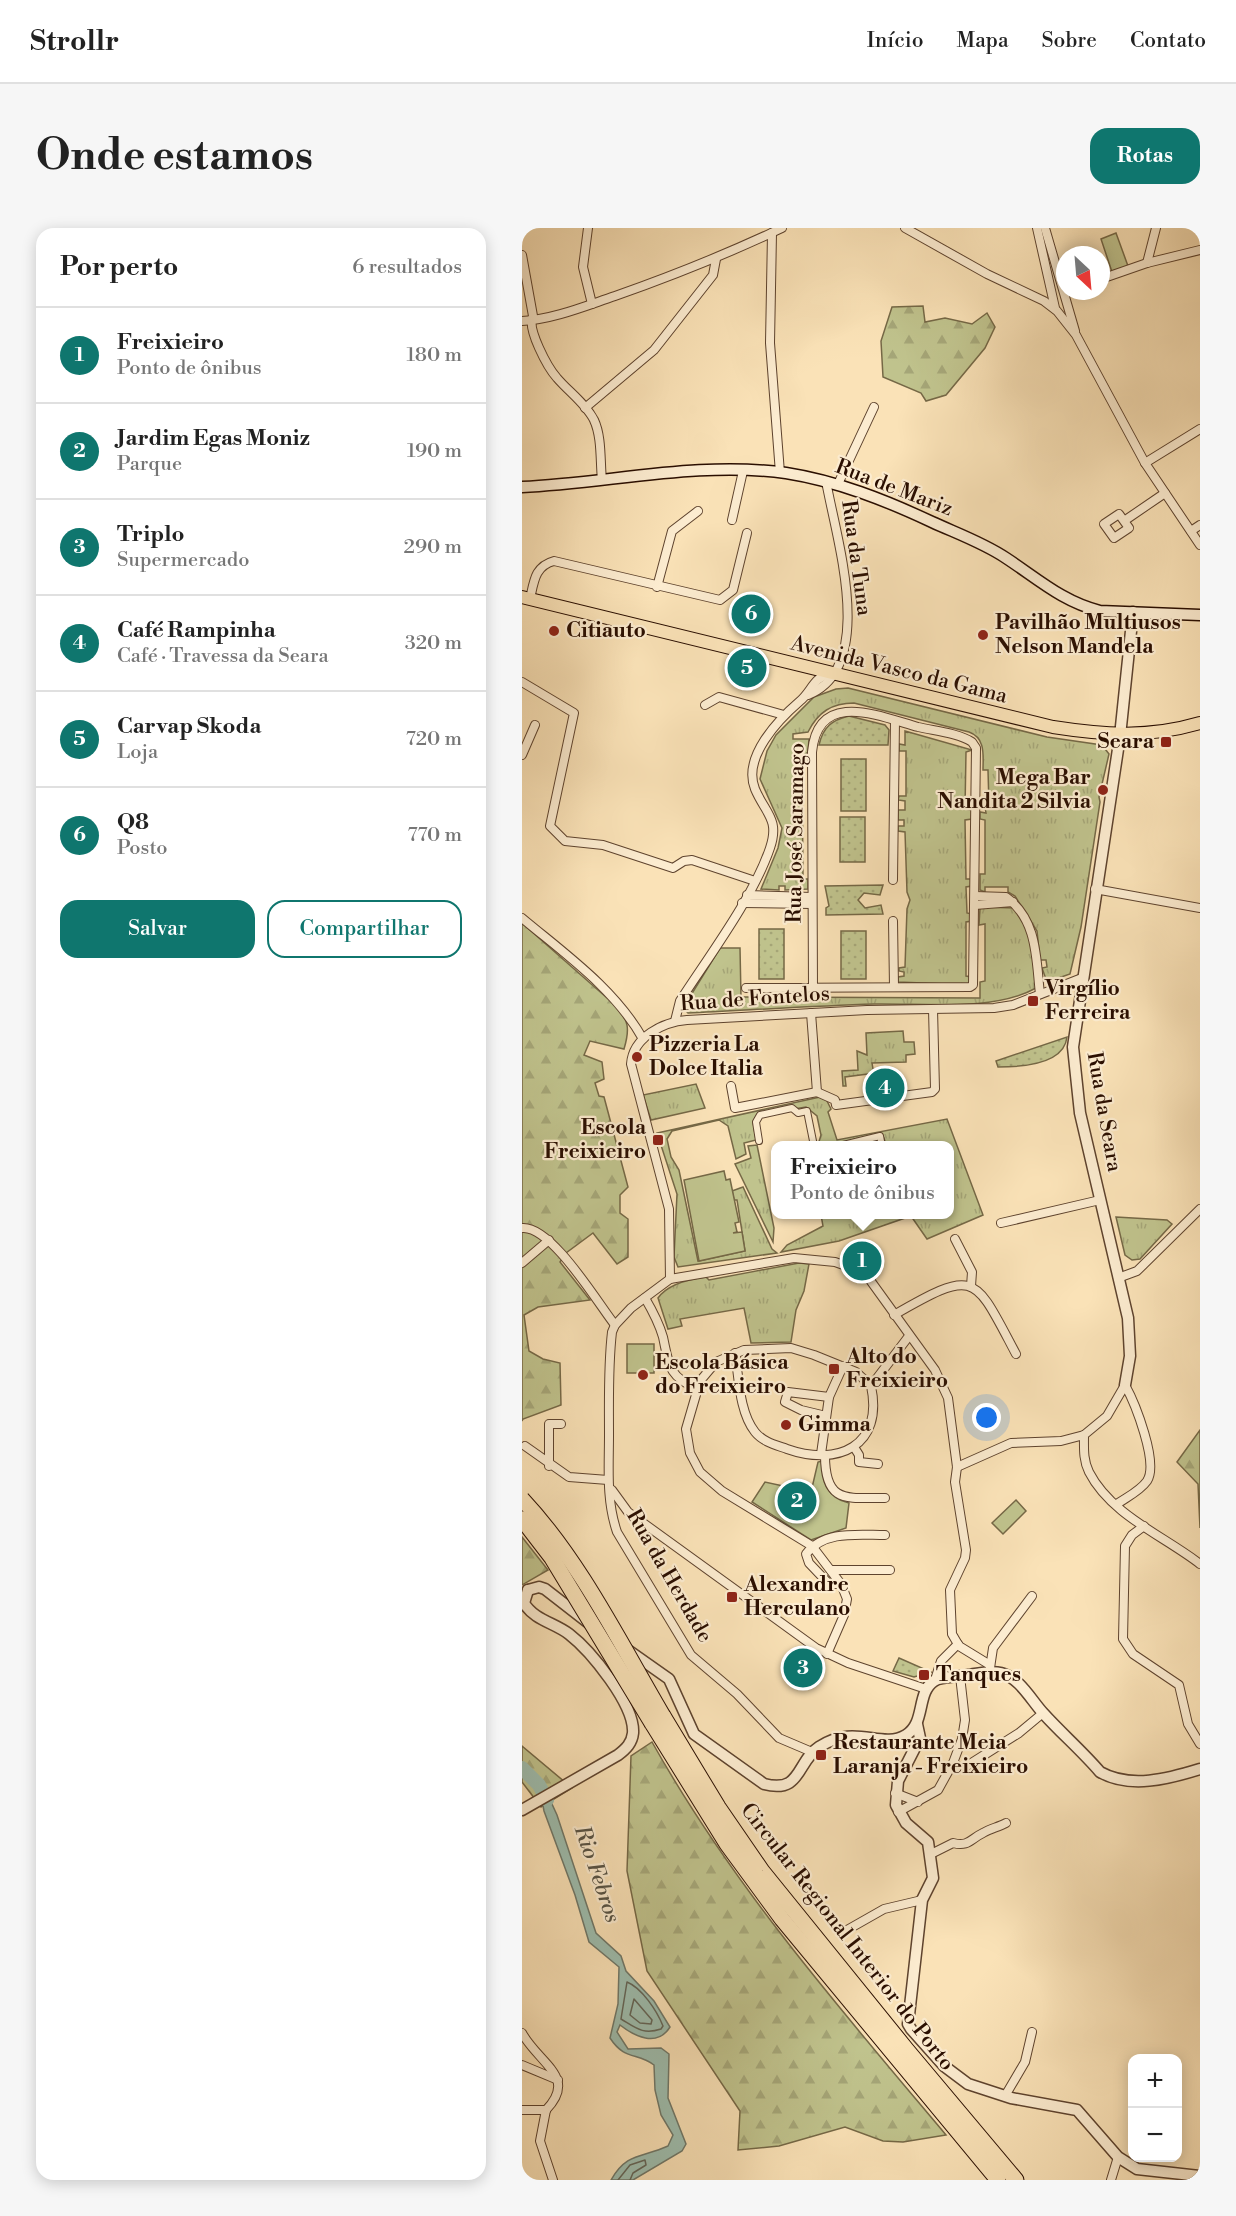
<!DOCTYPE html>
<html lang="pt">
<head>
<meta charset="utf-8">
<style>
	body { margin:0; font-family:"Libre Bodoni",serif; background:#f6f6f6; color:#222 }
	.controls { position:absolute; right:18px; bottom:18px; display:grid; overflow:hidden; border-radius:12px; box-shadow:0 3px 15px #0003 }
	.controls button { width:54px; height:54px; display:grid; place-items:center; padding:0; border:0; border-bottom:2px solid #e0e0e0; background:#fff; color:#222; font:30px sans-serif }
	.compass { position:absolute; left:534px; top:18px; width:54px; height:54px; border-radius:50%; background:#fff; box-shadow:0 3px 15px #0003; rotate:154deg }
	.you { position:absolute; left:465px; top:1190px; width:21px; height:21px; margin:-15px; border:4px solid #fff; border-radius:50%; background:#1a73e8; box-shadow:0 0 0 9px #1a73e833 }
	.badge { display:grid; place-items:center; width:39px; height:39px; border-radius:50%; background:#0f766e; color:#fff; font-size:20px; font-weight:700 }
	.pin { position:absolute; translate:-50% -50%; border:3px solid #fff; box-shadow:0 2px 6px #0006 }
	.popup { position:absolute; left:249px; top:913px; width:183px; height:78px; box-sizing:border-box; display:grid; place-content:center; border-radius:12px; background:#fff; filter:drop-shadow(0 2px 4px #0005); font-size:20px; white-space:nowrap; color:#767676 }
	.popup b { font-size:22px; color:#222 }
	.popup::after { content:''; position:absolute; left:50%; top:100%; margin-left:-12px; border:12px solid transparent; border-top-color:#fff }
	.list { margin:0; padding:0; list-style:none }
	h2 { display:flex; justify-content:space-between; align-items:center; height:78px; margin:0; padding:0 24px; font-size:26px }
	h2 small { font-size:20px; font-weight:400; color:#767676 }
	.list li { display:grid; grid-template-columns:39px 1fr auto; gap:18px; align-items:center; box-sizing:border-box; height:96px; padding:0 24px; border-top:2px solid #e0e0e0 }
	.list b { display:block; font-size:22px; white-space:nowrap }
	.list p { margin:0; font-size:20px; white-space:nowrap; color:#767676 }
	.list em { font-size:20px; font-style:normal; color:#767676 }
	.actions { display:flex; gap:12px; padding:18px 24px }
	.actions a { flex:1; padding:14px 0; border:2px solid #0f766e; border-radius:18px; text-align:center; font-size:21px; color:#0f766e }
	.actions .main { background:#0f766e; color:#fff }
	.map { position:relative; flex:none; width:678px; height:1952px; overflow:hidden; border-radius:18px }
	header { display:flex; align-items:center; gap:36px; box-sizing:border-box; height:84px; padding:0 30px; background:#fff; border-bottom:2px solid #e0e0e0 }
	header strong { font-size:28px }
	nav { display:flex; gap:33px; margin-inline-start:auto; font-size:21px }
	.intro { display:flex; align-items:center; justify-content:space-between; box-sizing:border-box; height:144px; padding:0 36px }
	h1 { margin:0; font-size:42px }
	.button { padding:15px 27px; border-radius:18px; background:#0f766e; color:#fff; font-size:21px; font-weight:700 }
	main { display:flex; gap:36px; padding:0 36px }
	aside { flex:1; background:#fff; border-radius:18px; box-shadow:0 3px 15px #0003 }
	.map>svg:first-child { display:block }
	.grass { fill:url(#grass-tufts); stroke:#756846; stroke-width:1.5 }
	.forest { fill:url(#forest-firs); stroke:#756846; stroke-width:1.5 }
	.park { fill:#c0c38d; stroke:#756846; stroke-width:1.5 }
	.garden { fill:url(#garden-dots); stroke:#756846; stroke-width:1.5 }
	.water { fill:#9ebeaf; stroke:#707869; stroke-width:1.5 }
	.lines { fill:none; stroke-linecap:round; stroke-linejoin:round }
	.shore { stroke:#646658; stroke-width:1.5 }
	.river { stroke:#9ebeaf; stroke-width:14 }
	.pedestrian-casing { stroke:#5e432e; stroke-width:8 }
	.minor-casing { stroke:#5e432e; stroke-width:10 }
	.tertiary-casing { stroke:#5e432e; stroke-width:13 }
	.secondary-casing { stroke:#2a0e00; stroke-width:13 }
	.primary-casing { stroke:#2a0e00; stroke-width:14 }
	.motorway-casing { stroke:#2a0e00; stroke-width:17 }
	.pedestrian { stroke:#fcecd0; stroke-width:6 }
	.minor { stroke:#fcecd0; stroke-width:8 }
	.tertiary { stroke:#fcecd0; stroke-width:10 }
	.secondary { stroke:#fcecd0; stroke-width:10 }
	.primary { stroke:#fae2b7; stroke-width:12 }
	.motorway { stroke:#fae2b7; stroke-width:15 }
	.motorway-bridge-casing { stroke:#2a0e00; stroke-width:17; stroke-linecap:butt }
	.motorway-bridge { stroke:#fae2b7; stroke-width:15 }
	.poi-dot { fill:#8f2418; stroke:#fcecd0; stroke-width:2 }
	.labels { text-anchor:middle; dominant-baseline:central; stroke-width:4.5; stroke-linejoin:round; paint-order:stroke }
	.street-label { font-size:21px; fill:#2a0e00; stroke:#fcecd0 }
	.poi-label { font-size:21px; font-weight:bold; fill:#2a0e00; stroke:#fcecd0; text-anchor:start }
	.water-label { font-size:22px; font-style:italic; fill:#585446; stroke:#fcecd0 }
</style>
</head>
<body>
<header>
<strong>Strollr</strong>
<nav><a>Início</a><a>Mapa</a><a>Sobre</a><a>Contato</a></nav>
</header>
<div class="intro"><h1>Onde estamos</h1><a class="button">Rotas</a></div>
<main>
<aside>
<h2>Por perto<small>6 resultados</small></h2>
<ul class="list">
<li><span class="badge">1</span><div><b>Freixieiro</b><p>Ponto de ônibus</p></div><em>180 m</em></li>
<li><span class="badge">2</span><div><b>Jardim Egas Moniz</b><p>Parque</p></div><em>190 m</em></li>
<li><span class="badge">3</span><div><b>Triplo</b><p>Supermercado</p></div><em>290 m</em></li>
<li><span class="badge">4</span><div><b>Café Rampinha</b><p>Café · Travessa da Seara</p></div><em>320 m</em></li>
<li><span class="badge">5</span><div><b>Carvap Skoda</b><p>Loja</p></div><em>720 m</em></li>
<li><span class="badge">6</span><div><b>Q8</b><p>Posto</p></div><em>770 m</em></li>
</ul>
<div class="actions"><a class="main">Salvar</a><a>Compartilhar</a></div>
</aside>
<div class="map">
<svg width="678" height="1952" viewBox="0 0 678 1952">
	<defs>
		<pattern id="grass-tufts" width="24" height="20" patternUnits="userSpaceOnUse" patternTransform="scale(1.5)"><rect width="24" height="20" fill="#c0c38d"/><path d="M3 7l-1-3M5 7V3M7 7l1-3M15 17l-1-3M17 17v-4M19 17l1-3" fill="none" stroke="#a5a678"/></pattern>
		<pattern id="forest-firs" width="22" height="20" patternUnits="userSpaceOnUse" patternTransform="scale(1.5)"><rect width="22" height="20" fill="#c0c38d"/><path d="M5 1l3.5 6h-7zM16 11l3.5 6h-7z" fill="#a5a678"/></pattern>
		<pattern id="garden-dots" width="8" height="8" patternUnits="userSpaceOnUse" patternTransform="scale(1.5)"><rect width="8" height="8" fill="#c0c38d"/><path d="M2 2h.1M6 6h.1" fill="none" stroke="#a5a678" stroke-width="1.8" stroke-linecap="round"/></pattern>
	</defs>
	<rect width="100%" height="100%" fill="#fae2b7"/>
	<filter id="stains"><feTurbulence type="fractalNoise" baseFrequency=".00333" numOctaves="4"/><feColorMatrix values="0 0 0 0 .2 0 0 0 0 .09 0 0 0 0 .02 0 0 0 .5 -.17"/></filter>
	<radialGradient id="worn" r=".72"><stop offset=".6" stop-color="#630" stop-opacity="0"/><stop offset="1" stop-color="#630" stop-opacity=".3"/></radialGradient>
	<g class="grass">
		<path d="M326 460 525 509 580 517 587 526 577 569 578 574 559 699 548 746 525 754 520 740 525 739 524 732H518L515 703 493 668 486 664V659H463V664L458 662V646H463V592L458 591V584L464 585 463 578H467L466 542H461C461 528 464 510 447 504L332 475C310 475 296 484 286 504L271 506V511H287L286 524 280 529 281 651H286V661L263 662V658H257V662L239 661 256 620 260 600 238 551 245 523 254 507 292 469 314 461Z"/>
		<path d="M383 503 450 522 444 524 443 581 450 582V591L443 592 444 651H450V658L444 659 445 685 450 686V693L444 694V748L450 749V757L376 754V749L382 748V744L377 743V740L383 739 385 681 388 672 385 664 383 604 376 603V598H382V592H376V582H383V573L376 572 377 568H384V523H377V516L383 517Z"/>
		<path d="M462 679 492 680 510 709 514 760C472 784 401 775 352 776 290 778 228 782 166 785L161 780 198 720H218L219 769 458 770V754L463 753V696L457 697 458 680Z"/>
		<path d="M381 803 382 814H392L393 826 384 827V834L350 835 351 841 369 843 323 849 324 858H321L320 843 336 842 335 823 345 827 344 805Z"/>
		<path d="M174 856 183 880 129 892 121 867Z"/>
		<path d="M298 869 304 871 309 881 306 884 315 912 425 891 461 987 405 1011 389 988 317 1013 259 1024 265 1017 301 998 299 987 427 986V918L364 917 362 910 323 917H296L299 907 295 888 284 879 235 887 231 894 234 912 222 915 224 926 214 931 206 898 197 892 150 903 145 911 149 929 157 942 176 1033 223 1023 215 972H212L210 963 221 959 250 1021 255 1025 156 1039 152 1029 155 966 135 905Z"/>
		<path d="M235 917 252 1000 251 1014 213 936 229 930 226 918Z"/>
		<path d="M594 989 645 992 650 996 618 1031 610 1032 603 1027Z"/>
		<path d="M277 1035 287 1036 282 1063 274 1082 269 1114 229 1115 222 1080 158 1091 160 1098 146 1101 136 1070C146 1056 168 1051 184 1049L187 1052Z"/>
	</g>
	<g class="forest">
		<path d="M401 78 403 94 423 90 450 96 465 85 473 99 463 120 424 167 404 173 399 165 361 149 359 113 370 79Z"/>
		<path d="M0 695 93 777C107 792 108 801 102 821L68 813 62 827 80 834 82 851 73 855 77 868 82 869 106 959 98 967V985L106 991V1029L95 1036 71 1005 44 1025 38 1034 68 1072 16 1079 2 1087 7 1123 21 1131 38 1135 39 1177 1 1191 0 1193Z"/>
		<path d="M678 1202V1300L676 1256 655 1234Z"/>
		<path d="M0 1309 26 1342 0 1357Z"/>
		<path d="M130 1514C210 1657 319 1782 424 1907L381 1914 361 1913 323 1899 257 1918 216 1922 218 1883 125 1743 105 1643 109 1528Z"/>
		<path d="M0 1518 50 1560 19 1579 0 1554Z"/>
	</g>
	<g class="park">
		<path d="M594 5 606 38 590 44 579 11Z"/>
		<path d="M202 943 204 952 208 951 217 994 213 995 215 1004 211 1005 220 1004 223 1023 177 1033 162 952Z"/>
		<rect x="105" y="1116" width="27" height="29"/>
		<path d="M300 1233C301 1253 304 1270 327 1275L324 1300 289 1312 230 1274 243 1254 289 1264 296 1234Z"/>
		<path d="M494 1272 504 1283 481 1306 470 1295Z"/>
	</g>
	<g class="garden">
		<path d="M327 488 363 497 367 502 366 517H297C301 499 310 492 327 488Z"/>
		<rect x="319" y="531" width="25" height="52"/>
		<rect x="318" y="589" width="25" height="45"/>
		<path d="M361 657 358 667 342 665 336 672 343 680 359 677 361 686 304 687V680L307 678 303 658Z"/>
		<rect x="237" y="701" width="25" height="50"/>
		<rect x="319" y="703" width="25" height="48"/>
		<path d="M545 809C542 837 497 839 476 839L474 833Z"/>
		<path d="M377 1430 409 1444 392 1449 371 1443Z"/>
	</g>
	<path class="water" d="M17 1557 29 1574 35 1587 74 1705 99 1728 104 1743 132 1773 148 1799C135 1820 112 1808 98 1797L95 1804 106 1821 139 1820 147 1826 146 1870 164 1916 160 1923 111 1952H89C105 1924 120 1930 146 1918L151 1907 139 1887 133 1862 132 1837C115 1824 103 1833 88 1810L96 1776 97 1739 67 1714 53 1667 22 1583Z"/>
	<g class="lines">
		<g class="shore">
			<path d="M105 1754C120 1760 135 1783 141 1798L139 1801C121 1807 114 1800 99 1791Z"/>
			<path d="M112 1771 130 1792 129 1796 118 1795 108 1787Z"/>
			<path d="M96 1952 108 1937 123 1932 124 1937 111 1945 108 1952"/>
		</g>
		<path class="river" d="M0 1540 17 1557 25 1572"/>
		<defs>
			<g id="pedestrian">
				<path d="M237 913 234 894 238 887 270 880 276 885 285 883 292 918"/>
				<path d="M317 918 358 908 360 918"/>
			</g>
			<g id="minor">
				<path d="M66 0 61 39 70 76"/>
				<path d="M383 0 465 46 522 73 535 83 554 107 623 235 678 317"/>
				<path d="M515 0 533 80"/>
				<path d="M523 0 553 103"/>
				<path d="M250 5 248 115 258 245"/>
				<path d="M0 27 11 88C4 100 26 140 35 150 47 164 64 176 72 192 80 209 78 233 80 252"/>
				<path d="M625 35 634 0"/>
				<path d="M579 51 625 35 678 22"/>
				<path d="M0 93C32 91 63 78 93 68 150 48 205 26 260 0"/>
				<path d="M63 180 132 122 191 47 194 31"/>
				<path d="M623 235 678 201"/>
				<path d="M316 256 352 179"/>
				<path d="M210 292 221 243"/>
				<path d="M602 293 607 300 592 310 582 296 597 286 602 293 643 265"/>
				<path d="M669 303 678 297"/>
				<path d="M135 359 150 303 176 283"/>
				<path d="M8 371C12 353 13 338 32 333L198 372 211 362 225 305"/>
				<path d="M0 454 52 485 28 598 43 613 81 617 151 640 162 633 170 632 233 653"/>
				<path d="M286 467C356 439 314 310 304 253"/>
				<path d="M183 477 197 469 262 487"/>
				<path d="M0 527 13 497"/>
				<path d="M371 652 373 493"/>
				<path d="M573 661 678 680"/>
				<path d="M225 667 290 669"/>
				<path d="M453 668 484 669C516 692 514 732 518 766"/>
				<path d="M220 675 290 676"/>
				<path d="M453 677 491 674"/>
				<path d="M0 690C43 726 93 761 121 811"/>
				<path d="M371 693 372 759"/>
				<path d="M224 760C299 760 373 759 448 759L451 757 454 520 450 514C436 505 413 503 396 499 357 488 296 461 290 524L291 760"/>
				<path d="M289 785 295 864"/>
				<path d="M153 793 158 773C187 728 231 670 248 620 258 591 243 585 233 561 220 529 257 491 278 473 289 464 292 449 307 446"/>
				<path d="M209 858 213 880 295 864"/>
				<path d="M295 864 313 872 314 877 410 864 413 861 411 781"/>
				<path d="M479 995 578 972"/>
				<path d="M0 1000C29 997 75 1074 93 1097"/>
				<path d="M433 1011 450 1044 449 1058"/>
				<path d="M0 1035 27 1012"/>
				<path d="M596 1050 615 1043 678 981"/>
				<path d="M148 1051 147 981 109 836C111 809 141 794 165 792L345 782 472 780 491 777 560 750"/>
				<path d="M123 1070C130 1082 137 1095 141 1109 147 1137 146 1148 175 1161"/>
				<path d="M372 1087C455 1039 452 1047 494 1126"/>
				<path d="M213 1125C217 1149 217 1184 233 1204 241 1214 254 1217 265 1221 316 1239 362 1218 349 1158L387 1108"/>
				<path d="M304 1188 279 1182 263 1174 266 1164 307 1169"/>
				<path d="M562 1207C562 1220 561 1232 567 1244 589 1287 642 1308 678 1336"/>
				<path d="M3 1218 47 1249 86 1252"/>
				<path d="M332 1219 337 1227V1234L356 1236"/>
				<path d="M299 1226 307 1169 321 1138"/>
				<path d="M303 1227C303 1275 323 1270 363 1270"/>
				<path d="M27 1238V1196H39"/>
				<path d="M435 1239 489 1215 539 1213 562 1207 585 1188 603 1157C613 1175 637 1235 625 1253 618 1263 605 1269 595 1276"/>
				<path d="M90 1262 106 1284 294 1420 326 1435 404 1461"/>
				<path d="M622 1298 610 1307 603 1318 601 1411 611 1426 657 1457 666 1496 678 1516"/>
				<path d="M309 1342H368"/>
				<path d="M319 1356H307L287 1335 284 1326C302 1302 336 1307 363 1307"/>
				<path d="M305 1426 322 1387 325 1371 319 1356 290 1318 200 1263 178 1244 168 1225 164 1201 178 1153 194 1134 222 1122 269 1120 292 1127 334 1144 349 1158"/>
				<path d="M468 1440 471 1420 510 1368"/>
				<path d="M413 1452 419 1433 436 1416"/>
				<path d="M290 1524 257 1510 215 1466 169 1427 95 1304C84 1272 87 1240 87 1207 87 1172 86 1138 90 1104L93 1097 109 1080 148 1051 272 1030 313 1034 338 1043 348 1052 413 1142 426 1170 435 1239 433 1254 444 1322 443 1330 428 1362 430 1406 437 1418 468 1437"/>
				<path d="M431 1535 440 1541 497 1505 521 1485"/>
				<path d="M373 1565 396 1574"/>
				<path d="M376 1584 416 1562 431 1535 440 1511 443 1492 438 1448"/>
				<path d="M409 1626 431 1615C447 1619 448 1611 461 1605 468 1601 476 1599 484 1595"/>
				<path d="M325 1702 362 1681 400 1672"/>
				<path d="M0 1805C17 1836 56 1849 24 1882"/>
				<path d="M0 1837 36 1852"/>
				<path d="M483 1868 503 1834 510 1804"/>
				<path d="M0 1882H24"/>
				<path d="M24 1882 18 1913 31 1952"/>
				<path d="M589 1952 596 1929"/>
			</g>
			<g id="tertiary">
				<path d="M603 1157 608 1128 606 1090 558 885 551 819 598 508 611 384"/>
				<path d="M6 1362 17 1359 23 1361 68 1396"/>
				<path d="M103 1420 147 1451 172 1506 242 1556C280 1566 274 1534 297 1519 334 1495 359 1522 384 1507 404 1495 394 1465 412 1453 418 1449 431 1449 438 1448 451 1447 466 1442 479 1445 498 1450 509 1472 521 1485 539 1505 560 1523 578 1544 608 1561 646 1551 678 1541"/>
				<path d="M395 1496 398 1510 376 1553 374 1577 384 1595 406 1614 411 1650 400 1672 386 1796 389 1801 422 1838 446 1856 489 1870 555 1882 596 1929 615 1941 678 1948"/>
				<path d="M0 1582 96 1527C104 1521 110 1515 111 1505 113 1477 69 1423 47 1406 33 1395 12 1392 2 1375L6 1362"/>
			</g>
			<path id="secondary" d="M0 259C87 255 176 233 264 245 315 253 363 272 410 294 434 305 462 315 484 330 516 351 541 374 578 383L678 387"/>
			<path id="primary" d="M0 369 531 499C582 507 627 510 678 495"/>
			<g id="motorway">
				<path d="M141 1488 196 1579 240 1643 384 1821 494 1952"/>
				<path d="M130 1495 205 1616 260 1691 476 1952"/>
			</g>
		</defs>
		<use href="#pedestrian" class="pedestrian-casing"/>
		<use href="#minor" class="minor-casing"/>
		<use href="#tertiary" class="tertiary-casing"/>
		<use href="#secondary" class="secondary-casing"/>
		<use href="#primary" class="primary-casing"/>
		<use href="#motorway" class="motorway-casing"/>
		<use href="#pedestrian" class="pedestrian"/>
		<use href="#minor" class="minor"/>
		<use href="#tertiary" class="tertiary"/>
		<use href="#secondary" class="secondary"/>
		<use href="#primary" class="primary"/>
		<use href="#motorway" class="motorway"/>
		<defs>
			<g id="motorway-bridge">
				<path d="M0 1271C58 1333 98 1415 141 1488"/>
				<path d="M0 1291 30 1330 130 1495"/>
			</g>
		</defs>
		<use href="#motorway-bridge" class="motorway-bridge-casing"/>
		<use href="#motorway-bridge" class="motorway-bridge"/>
	</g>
	<g class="poi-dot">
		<circle cx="32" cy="403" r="6"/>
		<circle cx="461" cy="407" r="6"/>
		<rect x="638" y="508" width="12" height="12" rx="3"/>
		<circle cx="581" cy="562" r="6"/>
		<rect x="505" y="767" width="12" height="12" rx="3"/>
		<circle cx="115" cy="829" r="6"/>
		<rect x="130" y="906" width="12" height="12" rx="3"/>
		<rect x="306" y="1135" width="12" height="12" rx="3"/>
		<circle cx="121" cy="1147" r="6"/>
		<circle cx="264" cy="1197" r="6"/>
		<rect x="204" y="1363" width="12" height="12" rx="3"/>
		<rect x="396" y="1441" width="12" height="12" rx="3"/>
		<rect x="293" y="1521" width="12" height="12" rx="3"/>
	</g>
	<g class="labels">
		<g class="street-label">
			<text transform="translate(372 260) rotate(21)">Rua de Mariz</text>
			<text transform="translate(334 330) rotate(82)">Rua da Tuna</text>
			<text transform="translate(377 442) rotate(14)">Avenida Vasco da Gama</text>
			<text transform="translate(274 605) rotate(-89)">Rua José Saramago</text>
			<text transform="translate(233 771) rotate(-4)">Rua de Fontelos</text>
			<text transform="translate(582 884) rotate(80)">Rua da Seara</text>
			<text transform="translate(147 1348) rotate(60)">Rua da Herdade</text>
			<text transform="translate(325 1709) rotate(52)">Circular Regional Interior do Porto</text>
		</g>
		<g class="poi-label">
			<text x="473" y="395">Pavilhão Multiusos<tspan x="473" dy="24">Nelson Mandela</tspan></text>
			<text x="44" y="403">Citiauto</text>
			<text x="632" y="514" text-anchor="end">Seara</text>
			<text x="569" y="550" text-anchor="end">Mega Bar<tspan x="569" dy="24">Nandita 2 Silvia</tspan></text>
			<text x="523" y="761">Virgílio<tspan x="523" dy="24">Ferreira</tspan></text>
			<text x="127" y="817">Pizzeria La<tspan x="127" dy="24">Dolce Italia</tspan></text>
			<text x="124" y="900" text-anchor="end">Escola<tspan x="124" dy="24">Freixieiro</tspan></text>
			<text x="324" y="1129">Alto do<tspan x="324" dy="24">Freixieiro</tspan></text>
			<text x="133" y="1135">Escola Básica<tspan x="133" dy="24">do Freixieiro</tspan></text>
			<text x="276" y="1197">Gimma</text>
			<text x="222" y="1357">Alexandre<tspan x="222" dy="24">Herculano</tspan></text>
			<text x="414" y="1447">Tanques</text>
			<text x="311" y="1515">Restaurante Meia<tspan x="311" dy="24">Laranja - Freixieiro</tspan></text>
		</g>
		<g class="water-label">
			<text transform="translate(75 1646) rotate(71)">Rio Febros</text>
		</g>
	</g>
	<rect width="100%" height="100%" filter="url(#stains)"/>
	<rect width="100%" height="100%" fill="url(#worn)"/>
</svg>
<div class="controls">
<button>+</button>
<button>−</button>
</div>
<svg class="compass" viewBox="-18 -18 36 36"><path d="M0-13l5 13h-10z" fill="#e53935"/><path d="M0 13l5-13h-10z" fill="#767676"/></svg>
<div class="you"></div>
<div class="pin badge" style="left:340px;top:1033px">1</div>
<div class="popup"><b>Freixieiro</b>Ponto de ônibus</div>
<div class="pin badge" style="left:275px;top:1273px">2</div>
<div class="pin badge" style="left:281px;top:1440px">3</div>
<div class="pin badge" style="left:363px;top:860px">4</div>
<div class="pin badge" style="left:225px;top:440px">5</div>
<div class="pin badge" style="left:229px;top:386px">6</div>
</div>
</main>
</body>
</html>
